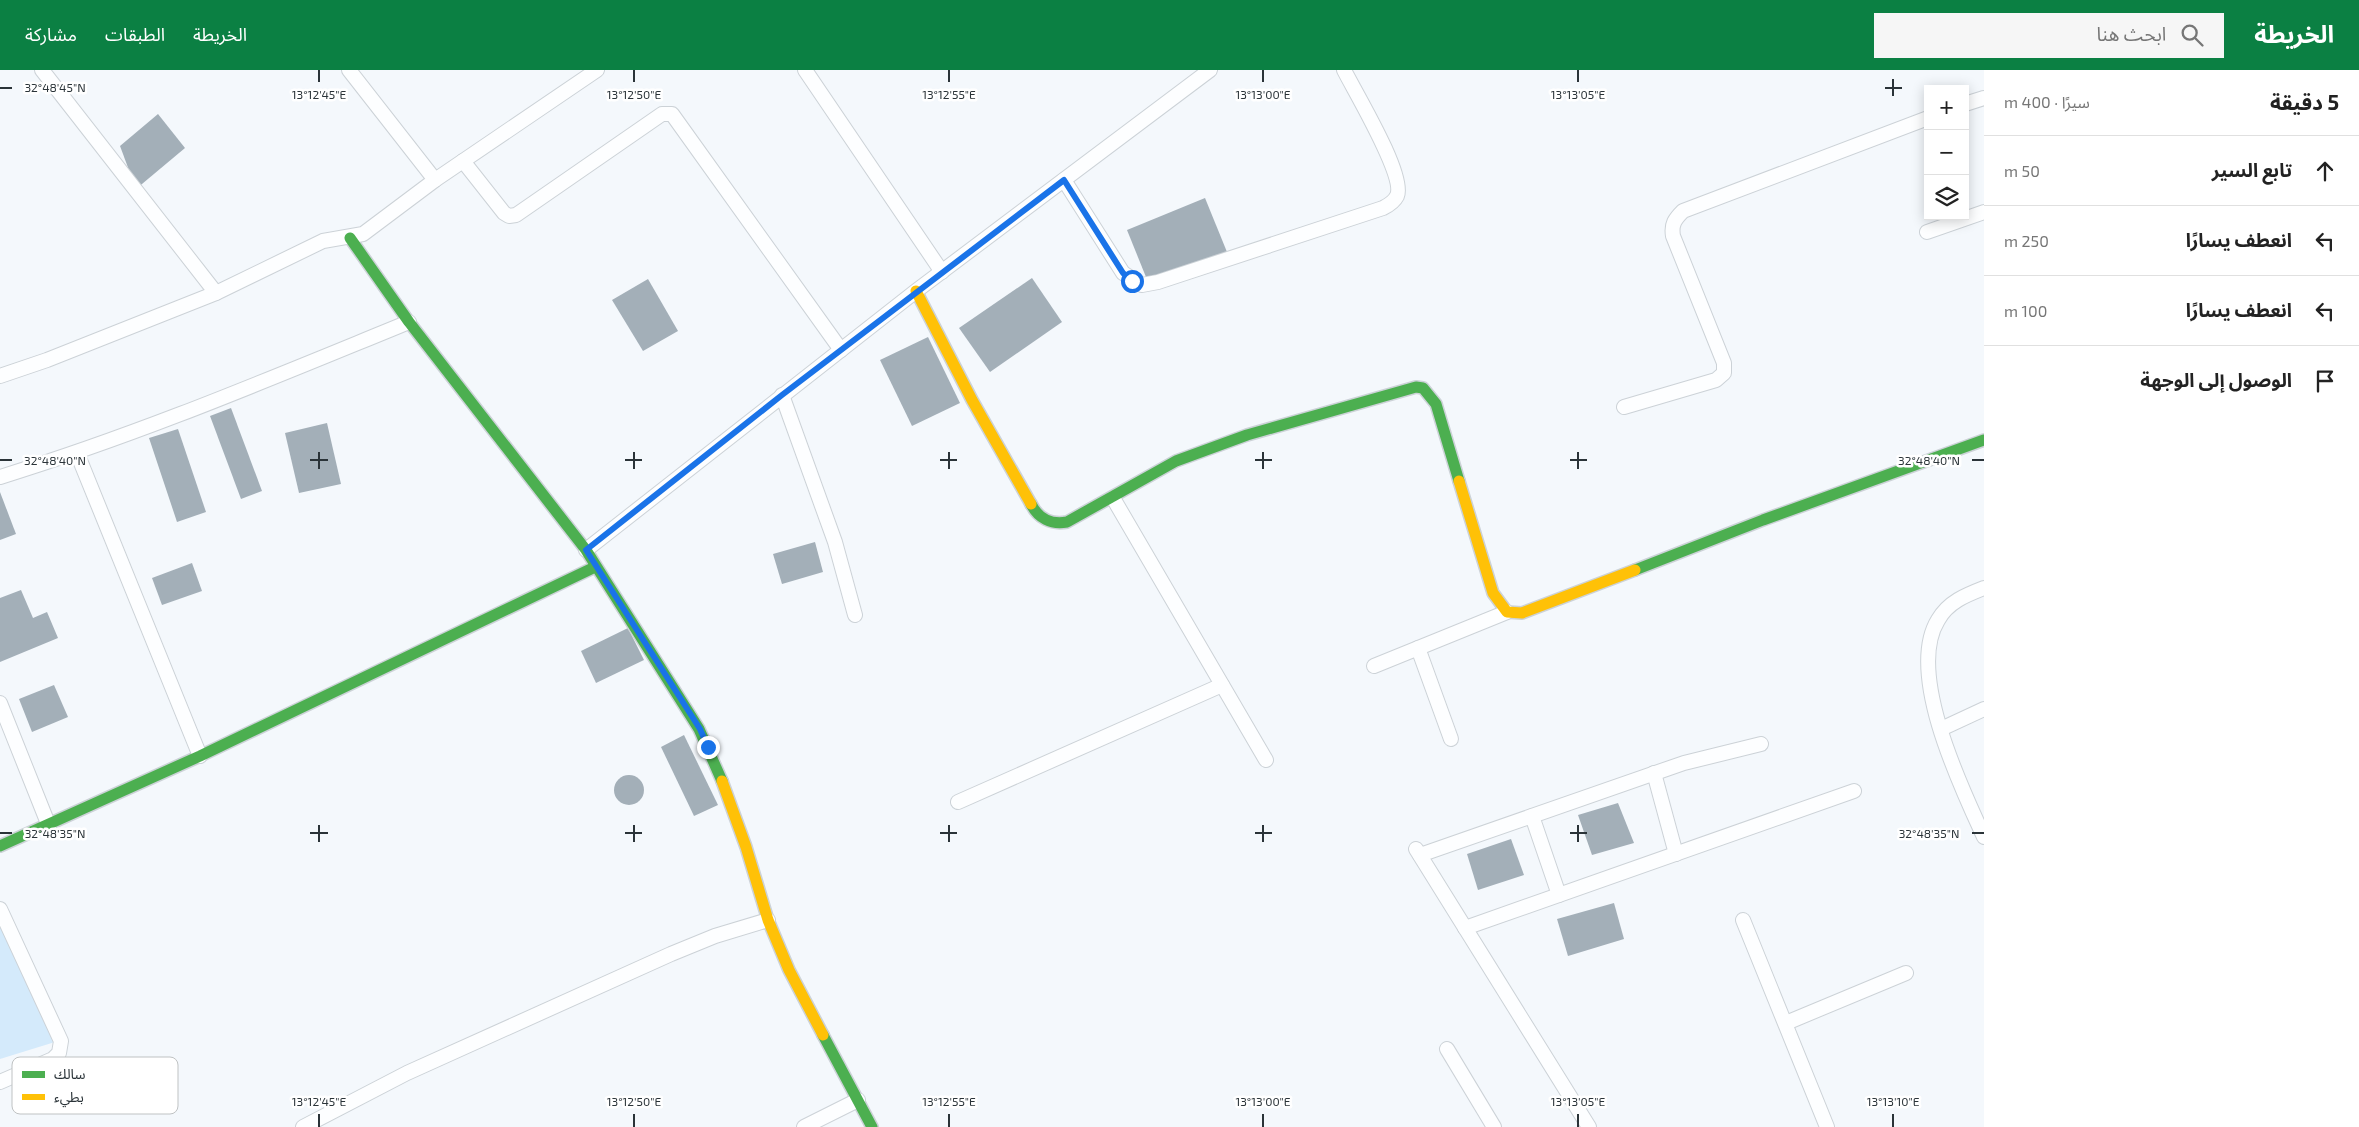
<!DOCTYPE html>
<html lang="ar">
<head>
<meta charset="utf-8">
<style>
	body { margin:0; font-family:"Exo 2","Noto Sans Arabic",sans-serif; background:#f6f6f6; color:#222; direction:rtl }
	.controls { position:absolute; right:15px; top:15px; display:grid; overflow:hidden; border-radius:0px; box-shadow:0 2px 12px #0003 }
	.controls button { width:45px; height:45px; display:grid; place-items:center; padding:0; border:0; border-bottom:1px solid #e0e0e0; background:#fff; color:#222; font:25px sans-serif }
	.stop { position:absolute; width:15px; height:15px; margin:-11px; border:4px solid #1a73e8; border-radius:50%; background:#fff }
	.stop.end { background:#1a73e8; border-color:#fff; box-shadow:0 1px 5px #0008 }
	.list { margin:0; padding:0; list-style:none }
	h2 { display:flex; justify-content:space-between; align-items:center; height:65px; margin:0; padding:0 20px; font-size:21px }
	h2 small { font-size:16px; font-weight:400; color:#767676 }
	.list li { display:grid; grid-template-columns:32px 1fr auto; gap:15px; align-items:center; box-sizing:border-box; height:70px; padding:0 20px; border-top:1px solid #e0e0e0 }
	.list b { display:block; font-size:19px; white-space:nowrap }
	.list em { font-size:16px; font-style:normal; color:#767676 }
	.icon { flex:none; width:28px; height:28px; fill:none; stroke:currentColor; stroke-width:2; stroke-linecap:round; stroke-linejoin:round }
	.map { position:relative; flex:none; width:1984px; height:1057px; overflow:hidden; direction:ltr }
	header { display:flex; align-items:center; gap:30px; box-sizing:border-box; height:70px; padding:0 25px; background:#0b8043; color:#fff }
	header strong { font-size:24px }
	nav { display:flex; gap:28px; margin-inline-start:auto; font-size:18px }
	.search { width:350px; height:45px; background:#f6f6f6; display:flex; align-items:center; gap:12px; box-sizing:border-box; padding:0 18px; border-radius:0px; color:#767676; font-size:19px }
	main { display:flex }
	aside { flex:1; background:#fff }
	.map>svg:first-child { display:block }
	.green { fill:#d4eafb }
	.building { fill:#a3afb8 }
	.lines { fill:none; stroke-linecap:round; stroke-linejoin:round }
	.street-casing { stroke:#ccd2d7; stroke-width:16 }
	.fast-casing { stroke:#ccd2d7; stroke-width:14 }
	.slow-casing { stroke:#ccd2d7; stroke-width:14 }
	.street { stroke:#fdfeff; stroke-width:14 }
	.fast { stroke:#4caf50; stroke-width:11 }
	.slow { stroke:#ffc107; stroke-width:11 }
	.route { stroke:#1a73e8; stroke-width:6 }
	.ticks { fill:none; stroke:#2a3338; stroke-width:2 }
	.key { fill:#fff; stroke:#bfc2c3; stroke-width:1 }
	.key-label { font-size:14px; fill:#2a3338 }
	.ticks-label { font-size:12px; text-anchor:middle; fill:#2a3338; stroke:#fff; stroke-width:5; stroke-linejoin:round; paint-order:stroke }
</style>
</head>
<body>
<header>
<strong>الخريطة</strong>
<div class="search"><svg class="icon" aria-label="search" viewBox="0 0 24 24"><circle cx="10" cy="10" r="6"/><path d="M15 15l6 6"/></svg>ابحث هنا</div>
<nav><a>الخريطة</a><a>الطبقات</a><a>مشاركة</a></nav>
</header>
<main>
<aside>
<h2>5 دقيقة<small>سيرًا · 400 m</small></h2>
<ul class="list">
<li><svg class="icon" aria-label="ahead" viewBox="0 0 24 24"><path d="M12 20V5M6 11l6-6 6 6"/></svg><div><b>تابع السير</b></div><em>50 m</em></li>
<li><svg class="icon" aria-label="left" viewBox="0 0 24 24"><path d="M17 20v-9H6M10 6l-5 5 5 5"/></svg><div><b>انعطف يسارًا</b></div><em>250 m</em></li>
<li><svg class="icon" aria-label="left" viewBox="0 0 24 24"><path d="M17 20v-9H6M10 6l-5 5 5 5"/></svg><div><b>انعطف يسارًا</b></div><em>100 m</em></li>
<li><svg class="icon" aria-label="arrive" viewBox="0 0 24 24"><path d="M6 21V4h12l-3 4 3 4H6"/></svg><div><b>الوصول إلى الوجهة</b></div></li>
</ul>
</aside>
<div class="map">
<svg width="1984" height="1057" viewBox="0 0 1984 1057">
	<rect width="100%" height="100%" fill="#f4f8fc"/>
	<path class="green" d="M0 856 55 972 0 989Z"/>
	<g class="building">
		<path d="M158 44 185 78 136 119 120 76Z"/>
		<path d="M1205 128 1227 182 1148 212 1127 160Z"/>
		<path d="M1032 208 1062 252 990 302 959 258Z"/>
		<path d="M648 209 678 261 643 281 612 230Z"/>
		<path d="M928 267 960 333 912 356 880 290Z"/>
		<path d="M231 338 262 421 241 429 210 346Z"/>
		<path d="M327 353 341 414 299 423 285 363Z"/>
		<path d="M178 359 206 442 177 452 149 368Z"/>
		<path d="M0 422 16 464 0 470Z"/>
		<path d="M815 472 823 502 782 514 773 484Z"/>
		<path d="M192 493 202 521 162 535 152 508Z"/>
		<path d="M21 520 33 548 47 542 58 568 0 592V528Z"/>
		<path d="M628 558 644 590 596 613 581 581Z"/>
		<path d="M54 615 68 647 32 662 19 629Z"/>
		<path d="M684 665 718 735 694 746 661 677Z"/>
		<circle cx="629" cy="720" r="15"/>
		<path d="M1618 733 1634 773 1592 785 1578 745Z"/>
		<path d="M1511 769 1524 805 1478 820 1467 784Z"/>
		<path d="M1614 833 1624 869 1568 886 1557 849Z"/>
	</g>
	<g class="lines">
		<defs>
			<g id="street">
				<path d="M42 0 216 223"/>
				<path d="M349 0 435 110"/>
				<path d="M805 0 942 202"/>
				<path d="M1965 34 1984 28"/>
				<path d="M463 91 504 143 509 146 516 145 662 44H672L841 280"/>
				<path d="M1064 110 1123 203 1142 215 1158 212 1383 138C1389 135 1394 132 1397 126 1406 106 1355 22 1344 0"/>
				<path d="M1927 162 1984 142"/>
				<path d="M0 306 47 290 216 223 323 171 363 164 435 110 597 0"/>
				<path d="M782 325 835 472 855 545"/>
				<path d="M1624 337 1716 310 1724 303V293L1673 166C1671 154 1675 149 1683 141L1928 48"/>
				<path d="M77 383 200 686"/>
				<path d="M0 407C140 364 274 307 409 252"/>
				<path d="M1113 428 1266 690"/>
				<path d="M586 480 916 221 1210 0"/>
				<path d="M1984 518C1966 525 1948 532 1938 550 1906 602 1960 715 1984 767"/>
				<path d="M1418 578 1451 669"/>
				<path d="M1374 596 1507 542"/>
				<path d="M0 633 49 756"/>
				<path d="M1941 659 1984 639"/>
				<path d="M1654 703 1676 784"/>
				<path d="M958 732 1222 615"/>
				<path d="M1532 746 1559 825"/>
				<path d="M1416 779 1589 1057"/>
				<path d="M1420 785 1684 693 1761 674"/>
				<path d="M0 839 61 971 59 983 53 989 0 1012"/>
				<path d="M1743 850 1827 1057"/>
				<path d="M1465 858 1854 721"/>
				<path d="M1786 953 1906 903"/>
				<path d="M1447 979 1494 1057"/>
				<path d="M303 1057 407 1003 671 884 715 866 768 850"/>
				<path d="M804 1057 858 1030"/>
			</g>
			<g id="fast">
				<path d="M350 168 409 252 586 480 699 659 722 711"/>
				<path d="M1031 434C1038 448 1051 455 1067 452L1176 391 1247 365 1416 317 1423 318 1436 334 1459 411"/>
				<path d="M1635 500 1763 450 1984 370"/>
				<path d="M0 776 200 686 595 497"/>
				<path d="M823 965 872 1057"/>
			</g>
			<g id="slow">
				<path d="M916 221 972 330 1031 434"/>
				<path d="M1459 411 1493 523 1507 542 1522 543 1635 500"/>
				<path d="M722 711 746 777 768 850 789 900 823 965"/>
			</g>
		</defs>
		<use href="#street" class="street-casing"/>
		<use href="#fast" class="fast-casing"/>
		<use href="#slow" class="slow-casing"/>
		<use href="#street" class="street"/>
		<use href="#fast" class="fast"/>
		<use href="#slow" class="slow"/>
	</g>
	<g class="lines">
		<path class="route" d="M708 677 700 659 586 480 782 325 1064 110 1123 203 1132 211"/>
	</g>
	<path class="ticks" d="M319 0V12M634 0V12M949 0V12M1263 0V12M1578 0V12M1893 9V26M0 18H12M1885 18H1902M319 382V399M634 382V399M949 382V399M1263 382V399M1578 382V399M0 390H12M310 390H328M625 390H642M940 390H957M1255 390H1272M1570 390H1587M1972 390H1984M319 755V772M634 755V772M949 755V772M1263 755V772M1578 755V772M0 763H12M310 763H328M625 763H642M940 763H957M1255 763H1272M1570 763H1587M1972 763H1984M319 1044V1057M634 1044V1057M949 1044V1057M1263 1044V1057M1578 1044V1057M1893 1044V1057"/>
	<rect x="12" y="987" width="166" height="57" rx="8" class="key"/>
	<rect x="22" y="1001" width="23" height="7" fill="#4caf50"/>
	<rect x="22" y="1024" width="23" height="6" fill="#ffc107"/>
	<g class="key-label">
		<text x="54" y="1009">سالك</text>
		<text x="54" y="1032">بطيء</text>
	</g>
	<g class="ticks-label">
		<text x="55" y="22">32°48'45"N</text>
		<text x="319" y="29">13°12'45"E</text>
		<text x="634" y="29">13°12'50"E</text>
		<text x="949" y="29">13°12'55"E</text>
		<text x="1263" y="29">13°13'00"E</text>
		<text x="1578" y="29">13°13'05"E</text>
		<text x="55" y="395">32°48'40"N</text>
		<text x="1929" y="395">32°48'40"N</text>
		<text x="55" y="768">32°48'35"N</text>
		<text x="1929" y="768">32°48'35"N</text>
		<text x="319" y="1036">13°12'45"E</text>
		<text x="634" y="1036">13°12'50"E</text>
		<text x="949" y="1036">13°12'55"E</text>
		<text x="1263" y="1036">13°13'00"E</text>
		<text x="1578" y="1036">13°13'05"E</text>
		<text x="1893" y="1036">13°13'10"E</text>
	</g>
</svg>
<div class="controls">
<button>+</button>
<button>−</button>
<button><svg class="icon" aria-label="layers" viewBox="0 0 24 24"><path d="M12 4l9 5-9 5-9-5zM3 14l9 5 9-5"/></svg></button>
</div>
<div class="stop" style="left:1132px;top:211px"></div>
<div class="stop end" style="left:708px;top:677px"></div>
</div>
</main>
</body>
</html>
